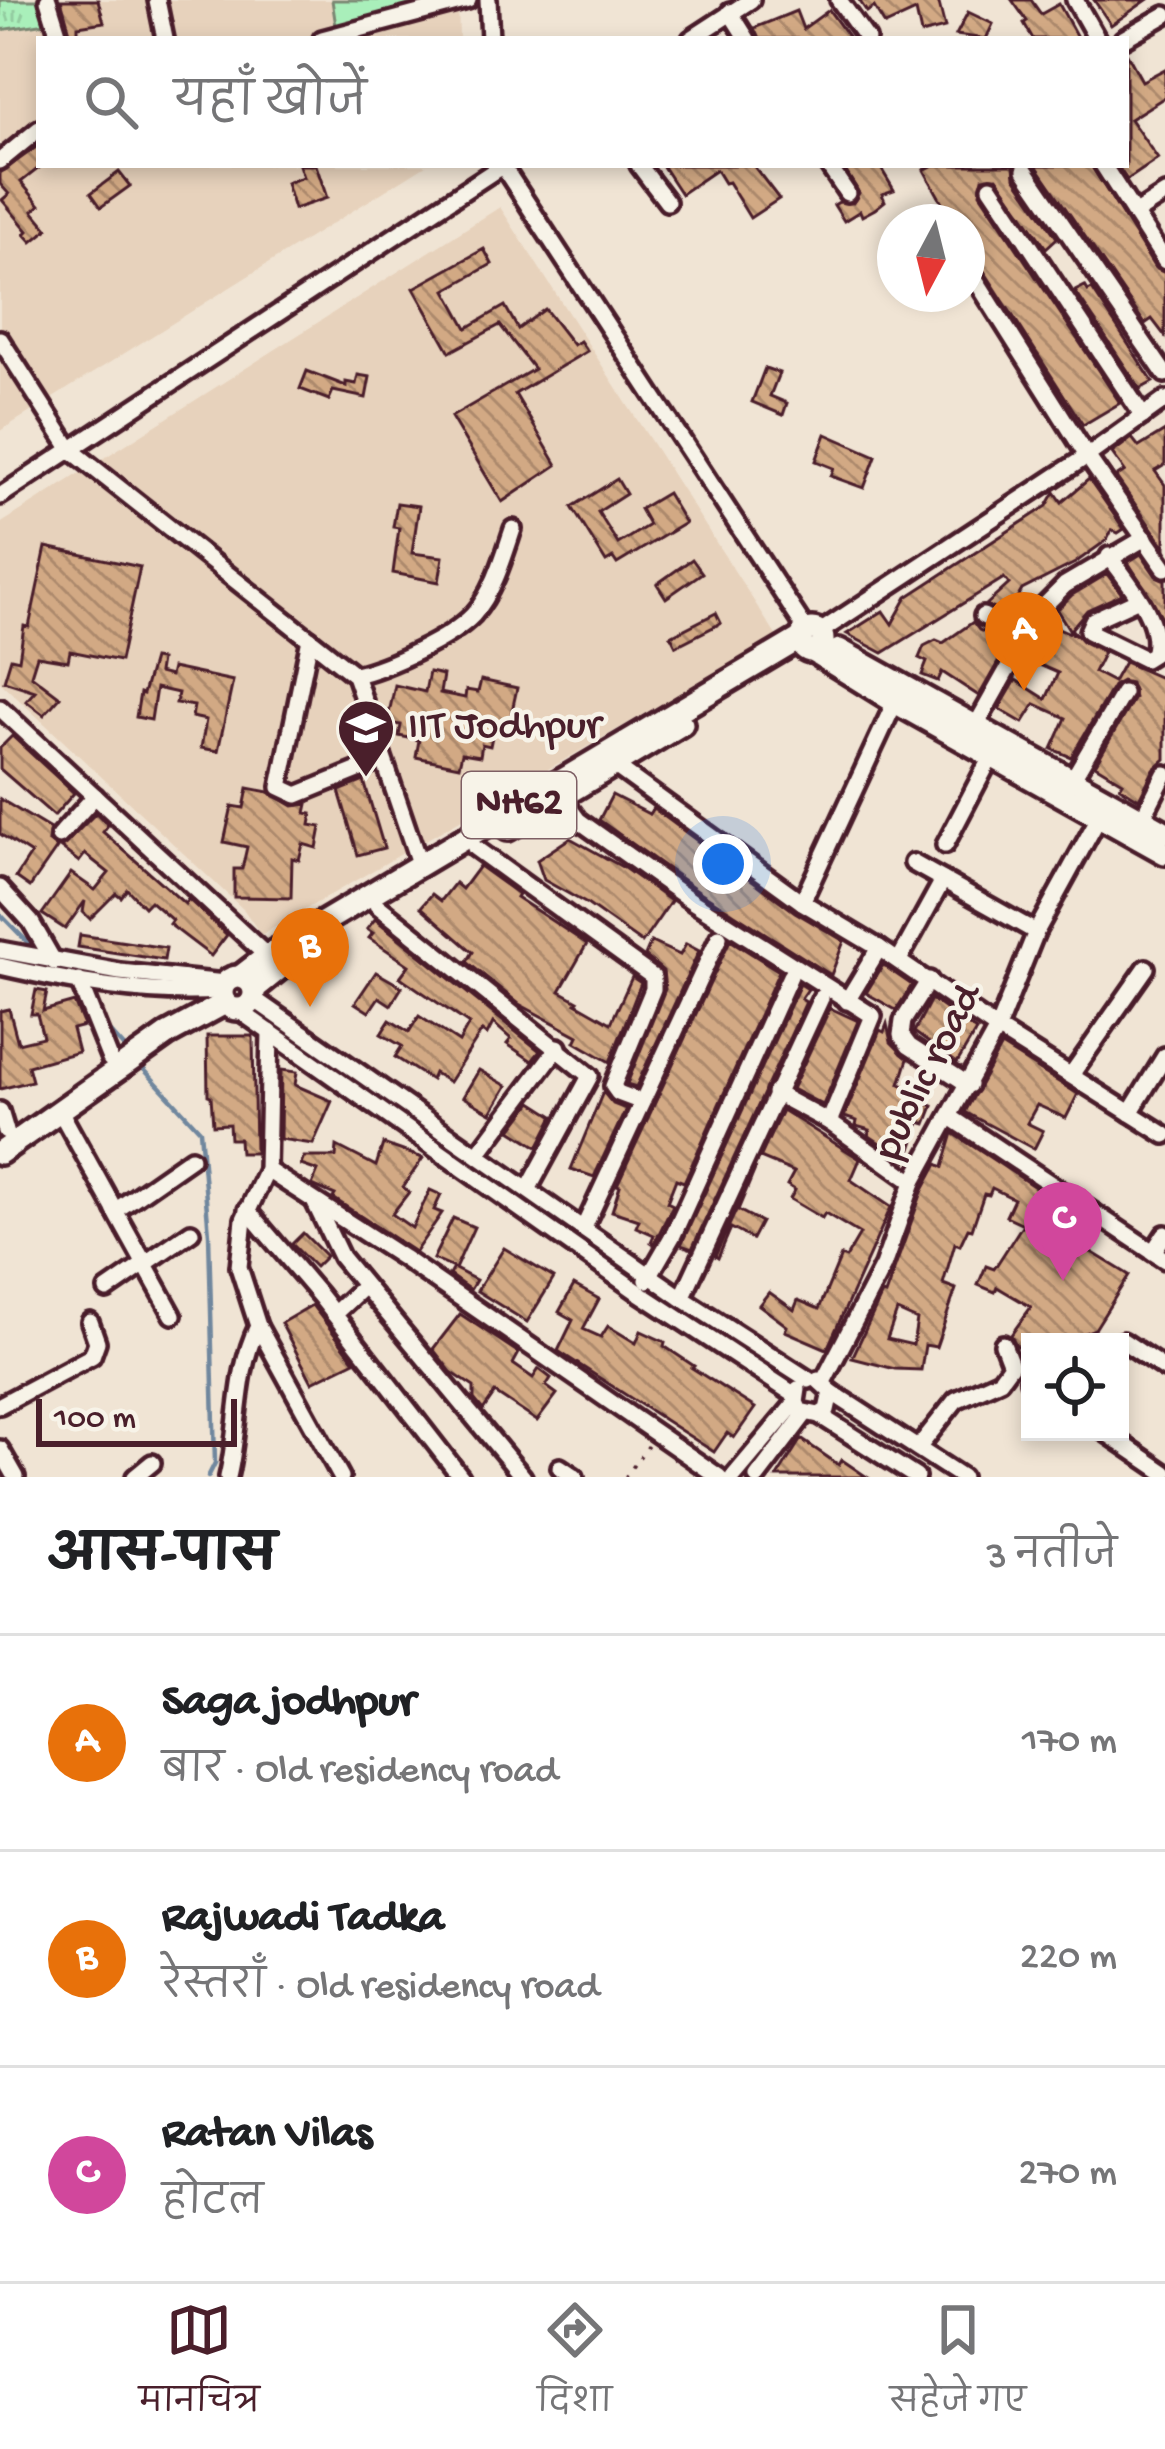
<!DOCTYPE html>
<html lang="hi">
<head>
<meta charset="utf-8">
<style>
	body { margin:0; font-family:"Gochi Hand","Playpen Sans Deva",sans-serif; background:#f2f2f2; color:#202124 }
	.controls { position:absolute; right:36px; bottom:36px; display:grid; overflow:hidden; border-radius:0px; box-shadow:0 6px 18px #0003 }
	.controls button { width:108px; height:108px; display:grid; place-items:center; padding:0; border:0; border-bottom:3px solid #e0e0e0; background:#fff; color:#202124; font:60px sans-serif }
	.compass { position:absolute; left:877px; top:204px; width:108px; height:108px; border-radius:50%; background:#fff; box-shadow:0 6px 18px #0003; rotate:187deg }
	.scale { position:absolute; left:36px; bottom:30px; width:201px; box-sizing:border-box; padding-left:12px; border:6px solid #4a1f2b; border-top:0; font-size:33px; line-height:42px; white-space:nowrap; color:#4a1f2b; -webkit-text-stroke:9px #f7f3e8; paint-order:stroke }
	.you { position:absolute; left:723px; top:864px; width:42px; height:42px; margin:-30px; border:9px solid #fff; border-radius:50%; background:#1a73e8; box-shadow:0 0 0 18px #1a73e833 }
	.badge { display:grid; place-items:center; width:78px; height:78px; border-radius:50%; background:#4a1f2b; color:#fff; font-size:39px; font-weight:700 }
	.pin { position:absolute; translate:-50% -99px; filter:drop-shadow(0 3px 6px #0008) }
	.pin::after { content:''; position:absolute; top:63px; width:42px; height:36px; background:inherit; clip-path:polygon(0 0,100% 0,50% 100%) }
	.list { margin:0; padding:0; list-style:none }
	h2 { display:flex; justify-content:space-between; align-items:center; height:156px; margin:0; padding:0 48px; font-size:51px }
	h2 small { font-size:39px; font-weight:400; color:#757577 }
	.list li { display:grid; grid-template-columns:78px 1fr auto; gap:36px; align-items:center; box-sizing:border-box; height:216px; padding:0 48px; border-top:3px solid #e0e0e0 }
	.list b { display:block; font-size:45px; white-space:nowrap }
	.list p { margin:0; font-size:39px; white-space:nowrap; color:#757577 }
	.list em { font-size:39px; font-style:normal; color:#757577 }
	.icon { flex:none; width:66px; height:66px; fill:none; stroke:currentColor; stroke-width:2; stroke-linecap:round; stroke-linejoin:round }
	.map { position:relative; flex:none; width:1165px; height:1477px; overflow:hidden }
	.search { position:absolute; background:#fff; box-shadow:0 6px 18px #0003; left:36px; right:36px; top:36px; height:132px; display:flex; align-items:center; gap:30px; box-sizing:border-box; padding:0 42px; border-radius:0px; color:#757577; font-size:45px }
	.sheet { height:804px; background:#fff }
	nav { display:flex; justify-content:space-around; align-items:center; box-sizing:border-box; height:168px; border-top:3px solid #e0e0e0; background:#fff; font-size:33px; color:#757577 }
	nav a { display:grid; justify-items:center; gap:6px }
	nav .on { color:#4a1f2b }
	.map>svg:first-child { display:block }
	.built { fill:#e7d2bc }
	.grass { fill:url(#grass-tufts); stroke:#7a8772; stroke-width:3 }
	.pitch { fill:#a9efba; stroke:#7a8772; stroke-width:3 }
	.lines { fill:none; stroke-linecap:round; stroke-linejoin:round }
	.stream { stroke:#70879e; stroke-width:4.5 }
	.building { fill:url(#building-back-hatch); stroke:#4a1f2b; stroke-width:3; fill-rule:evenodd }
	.minor-casing { stroke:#4a1f2b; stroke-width:24 }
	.highway-casing { stroke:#4a1f2b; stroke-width:30 }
	.path { stroke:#4a1f2b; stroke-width:3; stroke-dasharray:3 9; stroke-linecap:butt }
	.minor { stroke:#f7f3e8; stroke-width:15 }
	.highway { stroke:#f7f3e8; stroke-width:21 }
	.labels { text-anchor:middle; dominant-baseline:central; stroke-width:9; stroke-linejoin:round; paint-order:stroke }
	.shield { fill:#f7f3e8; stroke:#7e5f64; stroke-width:3 }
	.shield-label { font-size:39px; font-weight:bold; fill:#4a1f2b }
	.poi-label { font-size:42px; fill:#4a1f2b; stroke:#f7f3e8; text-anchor:start }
	.street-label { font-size:42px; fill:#4a1f2b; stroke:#f7f3e8 }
</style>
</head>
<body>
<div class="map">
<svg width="1165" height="1477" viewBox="0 0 1165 1477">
	<defs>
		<pattern id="grass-tufts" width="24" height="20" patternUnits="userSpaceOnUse" patternTransform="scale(3)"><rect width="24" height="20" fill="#a9efba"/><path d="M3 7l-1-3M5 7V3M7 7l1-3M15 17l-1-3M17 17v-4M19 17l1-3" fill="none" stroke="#93cca0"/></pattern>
		<pattern id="building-back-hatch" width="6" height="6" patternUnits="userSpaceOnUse" patternTransform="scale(3)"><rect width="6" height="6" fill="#d2a984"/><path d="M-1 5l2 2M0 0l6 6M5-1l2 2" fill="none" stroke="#ac896c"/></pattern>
	</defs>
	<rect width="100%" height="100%" fill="#f0e4d4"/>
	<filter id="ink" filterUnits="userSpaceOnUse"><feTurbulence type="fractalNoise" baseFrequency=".00833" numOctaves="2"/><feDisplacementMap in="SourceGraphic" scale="24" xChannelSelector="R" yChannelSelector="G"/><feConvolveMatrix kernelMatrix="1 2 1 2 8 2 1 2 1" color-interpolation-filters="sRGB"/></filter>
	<g filter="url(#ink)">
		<g class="built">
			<path d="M0 0H458L459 39H39V165H426L0 431Z"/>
			<path d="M500 207 777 637 261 935 244 910 0 682V524Z"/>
		</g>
		<path class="grass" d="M0 0H44L47 23 0 30Z"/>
		<path class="pitch" d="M332 0H433L336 26Z"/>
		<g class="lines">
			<g class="stream">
				<path d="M0 914 38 953"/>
				<path d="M102 1023 131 1055"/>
				<path d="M138 1063 200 1130 209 1234 215 1463 208 1477"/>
			</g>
		</g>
		<g class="building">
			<path d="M61 0H98L104 22 78 26V39H72Z"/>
			<path d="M859 0H938L945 28 921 34 916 11 885 25 874 7 867 12Z"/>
			<path d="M1012 0H1031L1041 14 1059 4 1078 39H1033L1024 23 1027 21Z"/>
			<path d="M1094 0H1147L1111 25Z"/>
			<path d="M829 10 850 39H759L754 28 796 11 803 29Z"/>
			<path d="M968 12 993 24 986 39 956 35Z"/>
			<path d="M1126 52 1142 81 1165 69V97L1130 119 1158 159 1127 180 1117 165H1126Z"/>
			<path d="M39 145V168L21 182 40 205 33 211 48 229 32 242 25 234 28 231 2 200 9 194 0 184V173Z"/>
			<path d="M299 165H316L327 198 294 209 286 183 303 177Z"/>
			<path d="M662 165H753L779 199 750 218 728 182 724 183 716 170 681 194Z"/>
			<path d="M842 165H879L894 190 882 194 885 201 875 209 862 216 860 211 844 221 834 205 839 202 853 203 859 193Z"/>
			<path d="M934 165H1014L1015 177 1057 238 1046 248 997 177 983 178 980 193 1120 403 1083 425 977 260 967 253V222H950L938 208 943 204 924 170Z"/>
			<path d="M1036 165H1091L1155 268 1165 273V336L1152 319 1145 324Z"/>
			<path d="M119 172 130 186 101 207 91 193Z"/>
			<path d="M484 249 492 264 446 290 467 328 505 306 518 329 545 309 573 345 580 341 587 351 515 394 557 465 502 502 451 417 534 369 500 325 450 352 414 288Z"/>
			<path d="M1085 286 1088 291 1092 289 1153 382 1140 389 1075 291Z"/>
			<path d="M765 368 779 373 770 396 787 403 783 415 752 402Z"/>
			<path d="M307 371 346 386V382L356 384 358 375 370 377 366 398 333 391 329 400 300 389Z"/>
			<path d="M1165 431V465L1155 471 1165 485V547L1116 477 1125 471 1112 453 1132 438 1139 447Z"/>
			<path d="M826 434 876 456 864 488 831 476 834 468 816 461Z"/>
			<path d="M617 479 626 494 598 512 618 544 649 525 640 509 667 493 685 523 617 564 613 558 606 562 572 507Z"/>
			<path d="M1089 479 1124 529 1118 533 1112 530 1107 540 1075 563 1022 590 1008 615 986 605 1009 584 1004 578 883 653 847 634 883 611 892 624 907 597 1047 506 1055 492 1062 502Z"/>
			<path d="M397 503 419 506 412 553 443 557 439 582 393 573 399 528 393 527Z"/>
			<path d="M46 547 140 567 120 661 70 651 68 661 37 656 31 675 60 697 44 715 26 701 35 691 4 681 11 658 19 660 24 626 29 627Z"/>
			<path d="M1141 554 1156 576 1165 580V622L1128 562Z"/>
			<path d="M692 559 702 573 666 598 657 584Z"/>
			<path d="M1107 574 1122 594 1087 610 1071 629 1082 641 1104 652 1094 672 1113 682 1124 662 1165 680V759L1154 769 1139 799 1120 787 1123 782 1095 765 1134 698 1130 683 1122 681 1113 686 1071 757 1052 749 1066 718 1035 704 1023 723 999 709 1016 680 1046 699 1058 673 1028 660 1036 644 1047 623 1072 634 1057 610 1072 595Z"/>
			<path d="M716 613 721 623 676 646 671 636Z"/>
			<path d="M973 622 979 630 1009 643 979 696 942 672 938 681 922 675 927 662 919 658 924 646 936 640 943 643Z"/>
			<path d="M153 659 160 660 158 673 170 676 172 668 233 681 218 751 201 748 206 720 192 717 194 706 176 703 178 693 156 688 151 720 136 717 140 693 143 694Z"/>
			<path d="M429 672 443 675 440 693 465 698 466 690 478 692 481 680 517 688 508 729 494 727 490 746 482 744 480 756 462 753 459 766 416 757 419 740 399 736 401 725 387 723 395 685 425 692Z"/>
			<path d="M12 736 74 793 54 816 0 769V748Z"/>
			<path d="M364 781 384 848 358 855 339 791Z"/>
			<path d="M248 788 269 792 293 806 308 804 306 813 312 814 310 825 321 827 317 848 303 844 299 860 292 858 291 898 234 897V869H242L247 847 224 842 232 806 244 808Z"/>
			<path d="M612 795 649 814 653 808 707 848 701 858 720 869 725 860 795 912 844 941 831 975 700 892 599 820Z"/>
			<path d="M0 799 50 829 48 841 57 848 30 887 16 877 31 854 0 834Z"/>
			<path d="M96 813 108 825 103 832 185 904 188 899 227 935 211 956 169 924 172 920 150 901 144 907 127 889 121 897 116 893 90 919 83 912 85 901 65 929 42 914 71 873 95 890 109 873 85 854 79 862 61 848Z"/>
			<path d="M570 838 624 868 671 901 642 943 587 904 544 880 537 860Z"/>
			<path d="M479 866 518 894 516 897 587 944 560 991 578 1001 576 1003 611 1023 632 977 641 983 610 1062 575 1042 578 1036 519 1004 467 962 473 952 421 907 432 894 441 901 455 883 462 889Z"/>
			<path d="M375 919 540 1051 532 1061 507 1044 511 1039 493 1023 487 1035 482 1031 449 1082 434 1073 431 1080 395 1057 402 1046 381 1034 390 1020 409 1032 419 1016 459 1042 469 1024 400 977 409 965 369 938 373 933 367 929Z"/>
			<path d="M80 935 166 948 164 960 78 947Z"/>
			<path d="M730 940 779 971 684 1182 676 1179 667 1202 673 1205 654 1244 651 1242 654 1235 636 1227 639 1220 612 1211 620 1186 617 1185Z"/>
			<path d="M651 942 680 955 686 944 699 951 636 1087 627 1084 665 989 663 971 645 956Z"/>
			<path d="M883 965 912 985 896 1010 866 993Z"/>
			<path d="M376 972 402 987 391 1005 379 997 369 1012 355 1003Z"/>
			<path d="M800 984 808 989 801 999 806 1002 692 1249 681 1245Z"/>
			<path d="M36 990 47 992 43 1011 74 1002 84 1026 72 1029 78 1052 28 1066 32 1081 0 1089V1011L9 1009 18 1043 43 1037 37 1014H31Z"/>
			<path d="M931 999 976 1031 957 1063 914 1032Z"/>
			<path d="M830 1008 858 1021 823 1105 792 1089Z"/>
			<path d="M887 1024 891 1042 908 1059 900 1084 916 1091 913 1098 933 1106 926 1124 920 1122 907 1161 868 1135 870 1130 856 1126 857 1121 844 1117 880 1030 884 1032Z"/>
			<path d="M207 1036H253L255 1153H240L239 1139H230L229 1124 213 1125 211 1096 208 1095Z"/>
			<path d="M1001 1046 1078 1094 1066 1118 1037 1105 1027 1123 1043 1131 1034 1149 965 1112Z"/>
			<path d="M281 1070 297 1072 295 1085 332 1101 313 1144 280 1139Z"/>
			<path d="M479 1070 507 1086 491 1113 463 1097Z"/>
			<path d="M603 1092 613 1104 626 1109 594 1177 571 1169Z"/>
			<path d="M532 1102 554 1116 538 1147 511 1130Z"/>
			<path d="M782 1110 860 1159 851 1180 891 1207 827 1349 785 1331 787 1326 759 1305 769 1292 794 1310 798 1300 819 1309 841 1256 846 1258 860 1234 825 1213 822 1218 790 1199 795 1190 787 1185 794 1172 760 1158Z"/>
			<path d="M953 1133 1080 1217 1067 1237 1129 1275 1095 1329 1062 1342H1030V1353L1016 1345 1011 1335 1031 1307 997 1287 995 1292 978 1285 986 1266 994 1269 1023 1224 1006 1216 1014 1199 992 1188 989 1195 984 1194 972 1229 968 1228 960 1245 955 1243 943 1284 956 1289 936 1347 925 1345 921 1370 895 1369 852 1358 882 1294 885 1295 922 1192 937 1164 943 1167ZM897 1311 917 1320 913 1345 887 1339Z"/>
			<path d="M383 1144 423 1158 403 1187 409 1192 392 1214 412 1228 430 1190 441 1195 434 1210 442 1213 415 1252 333 1198 335 1195 312 1185 318 1171 301 1165 304 1157H336L337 1146 376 1166Z"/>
			<path d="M756 1167 738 1210 761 1222 752 1239 731 1228 718 1258 715 1256Z"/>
			<path d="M453 1218 474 1227 455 1269 476 1280 470 1290 449 1275 453 1268 433 1259Z"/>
			<path d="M303 1233 326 1256 315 1267 292 1244Z"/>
			<path d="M504 1248 554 1278 527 1322 477 1291Z"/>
			<path d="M574 1285 599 1299 583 1329 601 1337 608 1326 636 1343 641 1331 665 1342 664 1346 694 1366 692 1368 755 1408 734 1438 727 1433 714 1452 558 1351 573 1320 559 1312Z"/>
			<path d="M312 1305 355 1361 312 1382 281 1323Z"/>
			<path d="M460 1314 519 1353 513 1364 533 1378 539 1369 551 1378 546 1386 557 1394 537 1421 495 1393 483 1410 474 1399V1387L451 1372 433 1349Z"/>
			<path d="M801 1439 839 1465 842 1460 867 1477H777Z"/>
		</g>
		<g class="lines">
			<defs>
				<g id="minor">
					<path d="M48 0 60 39"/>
					<path d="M157 0 165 39"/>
					<path d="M488 0 490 39"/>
					<path d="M839 0 867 39"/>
					<path d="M1075 0 1097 39"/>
					<path d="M730 12 747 39"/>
					<path d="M322 39 468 0"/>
					<path d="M691 39 751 0"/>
					<path d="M1123 39 1165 15"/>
					<path d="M0 161 39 129"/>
					<path d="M502 165 807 631"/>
					<path d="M639 165 667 202"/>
					<path d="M828 165 847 193"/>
					<path d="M1103 165 1165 261"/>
					<path d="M1025 170 1165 374"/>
					<path d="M991 187 1143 416"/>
					<path d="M1134 214 1165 194"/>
					<path d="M936 219 938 222"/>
					<path d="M967 266 1087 456 1165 568"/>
					<path d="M0 339 71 450 355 675 420 866"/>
					<path d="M0 496 503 165"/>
					<path d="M1109 556C1126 580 1164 622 1153 654L1145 659 1088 631 1093 620 1139 599"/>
					<path d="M983 616 1024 637"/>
					<path d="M820 632 1087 456 1165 400"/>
					<path d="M310 639 280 787 297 795 383 760"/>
					<path d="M355 675C387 668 450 639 473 615 494 591 503 559 513 529"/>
					<path d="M0 708 267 956"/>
					<path d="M975 727 1042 608 1065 585 1145 538"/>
					<path d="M615 766 802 902 879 948 997 1029 1165 1135"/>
					<path d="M1072 780 1123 693"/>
					<path d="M561 797 578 820 693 902 873 1016 829 1122"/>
					<path d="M1142 819 1165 774"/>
					<path d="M59 836 95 796"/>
					<path d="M945 845 992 755"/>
					<path d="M475 848 653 977V989L613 1086 618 1093 642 1102"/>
					<path d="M913 863 1036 932"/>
					<path d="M0 888 31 922 54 962"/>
					<path d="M802 902 895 702"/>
					<path d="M377 905 590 1076 529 1188"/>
					<path d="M0 950 120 972 225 983"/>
					<path d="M899 960 943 880"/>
					<path d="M0 966C69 982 147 996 218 991"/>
					<path d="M929 980 903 1021 901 1035 909 1046 969 1085"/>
					<path d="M79 981 110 1059"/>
					<path d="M254 999 682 1298 809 1380"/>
					<path d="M847 1001 879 948"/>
					<path d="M237 1009 638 1292 795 1395"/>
					<path d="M1071 1075 1146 968"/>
					<path d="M775 1093 829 1122 913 1182"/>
					<path d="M0 1111 6 1131"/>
					<path d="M60 1111 173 1315"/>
					<path d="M1130 1113 1165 1056"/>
					<path d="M952 1118 1165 1260"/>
					<path d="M478 1154 558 1047"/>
					<path d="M267 1170 403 1258 719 1477"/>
					<path d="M315 1203 341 1257 523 1477"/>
					<path d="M247 1210 320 1296 461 1477"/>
					<path d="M115 1211 191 1158"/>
					<path d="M584 1227 719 937"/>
					<path d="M1153 1252 1165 1234"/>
					<path d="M647 1280 673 1235 790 976"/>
					<path d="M107 1290 191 1232"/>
					<path d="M682 1298 821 998"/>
					<path d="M334 1314 364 1286"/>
					<path d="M258 1326 239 1267 244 1219 267 1170 270 1032"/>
					<path d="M1123 1341 1165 1369"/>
					<path d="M818 1380 831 1392 827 1410 819 1415"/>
					<path d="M1029 1380 1030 1381"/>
					<path d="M823 1382 883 1266 913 1182 997 1029 1036 932 1104 808"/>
					<path d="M798 1389 796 1402 800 1411 819 1415 916 1477"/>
					<path d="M831 1392 962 1477"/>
					<path d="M0 1405 92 1356 97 1342 90 1322"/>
					<path d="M1105 1432 1165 1473"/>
					<path d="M918 1448 956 1400 1000 1380 1011 1365 1003 1344"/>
					<path d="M0 1449 16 1477"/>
					<path d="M560 1467 575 1477"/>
					<path d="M135 1477 152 1463"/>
					<path d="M228 1477C240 1427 235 1372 258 1326L341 1477"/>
					<path d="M733 1477 796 1402"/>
					<path d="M757 1477 805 1414"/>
				</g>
				<g id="highway">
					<circle cx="812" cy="640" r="11"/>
					<path d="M839 650 1165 832"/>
					<path d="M813 651 895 702 1165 853"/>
					<path d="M508 829 682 724"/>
					<path d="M241 976 267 956 801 638"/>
					<circle cx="238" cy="993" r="16"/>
					<path d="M254 989 300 952"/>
					<path d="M0 1153 168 1034 225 1003"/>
				</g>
			</defs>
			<use href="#minor" class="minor-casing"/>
			<use href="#highway" class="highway-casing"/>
			<path class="path" d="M625 1477 648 1446"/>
			<use href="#minor" class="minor"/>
			<use href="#highway" class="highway"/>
		</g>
	</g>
	<defs>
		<symbol id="university-pin" viewBox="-11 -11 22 30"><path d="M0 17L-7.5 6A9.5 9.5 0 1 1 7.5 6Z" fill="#4a1f2b" stroke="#f7f3e8"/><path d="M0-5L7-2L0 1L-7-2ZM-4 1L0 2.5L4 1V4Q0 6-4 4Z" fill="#fff"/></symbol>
	</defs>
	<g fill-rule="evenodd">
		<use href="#university-pin" x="333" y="695" width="66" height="90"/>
	</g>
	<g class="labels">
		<rect class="shield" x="462" y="772" width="114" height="66" rx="9"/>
		<g class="shield-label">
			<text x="519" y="805">NH62</text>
		</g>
		<g class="poi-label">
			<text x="408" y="728">IIT Jodhpur</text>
		</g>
		<g class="street-label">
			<text transform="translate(930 1073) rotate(-63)">public road</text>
		</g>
	</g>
</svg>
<div class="controls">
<button><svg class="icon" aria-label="locate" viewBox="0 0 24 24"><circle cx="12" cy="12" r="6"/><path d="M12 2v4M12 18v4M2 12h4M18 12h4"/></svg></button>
</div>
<svg class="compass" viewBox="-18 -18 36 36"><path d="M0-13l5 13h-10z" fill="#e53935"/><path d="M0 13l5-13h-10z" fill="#757577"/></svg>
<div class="scale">100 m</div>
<div class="you"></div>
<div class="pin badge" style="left:1024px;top:691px;background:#e8710a">A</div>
<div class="pin badge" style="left:310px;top:1007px;background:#e8710a">B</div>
<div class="pin badge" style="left:1063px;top:1281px;background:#d1479c">C</div>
<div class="search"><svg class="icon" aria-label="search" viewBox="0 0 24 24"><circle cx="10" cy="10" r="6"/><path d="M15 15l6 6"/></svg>यहाँ खोजें</div>
</div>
<section class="sheet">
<h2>आस-पास<small>3 नतीजे</small></h2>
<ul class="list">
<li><span class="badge" style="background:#e8710a">A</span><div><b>Saga jodhpur</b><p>बार · Old residency road</p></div><em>170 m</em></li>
<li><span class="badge" style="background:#e8710a">B</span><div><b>Rajwadi Tadka</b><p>रेस्तराँ · Old residency road</p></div><em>220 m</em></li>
<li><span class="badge" style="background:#d1479c">C</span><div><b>Ratan Vilas</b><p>होटल</p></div><em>270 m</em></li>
</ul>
</section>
<nav>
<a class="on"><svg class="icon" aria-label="map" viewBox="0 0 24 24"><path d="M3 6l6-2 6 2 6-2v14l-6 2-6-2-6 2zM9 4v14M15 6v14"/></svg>मानचित्र</a>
<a><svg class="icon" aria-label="directions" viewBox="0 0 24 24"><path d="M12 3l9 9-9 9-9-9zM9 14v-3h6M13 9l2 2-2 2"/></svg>दिशा</a>
<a><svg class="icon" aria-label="saved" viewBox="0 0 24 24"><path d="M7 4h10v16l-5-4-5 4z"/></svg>सहेजे गए</a>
</nav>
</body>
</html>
